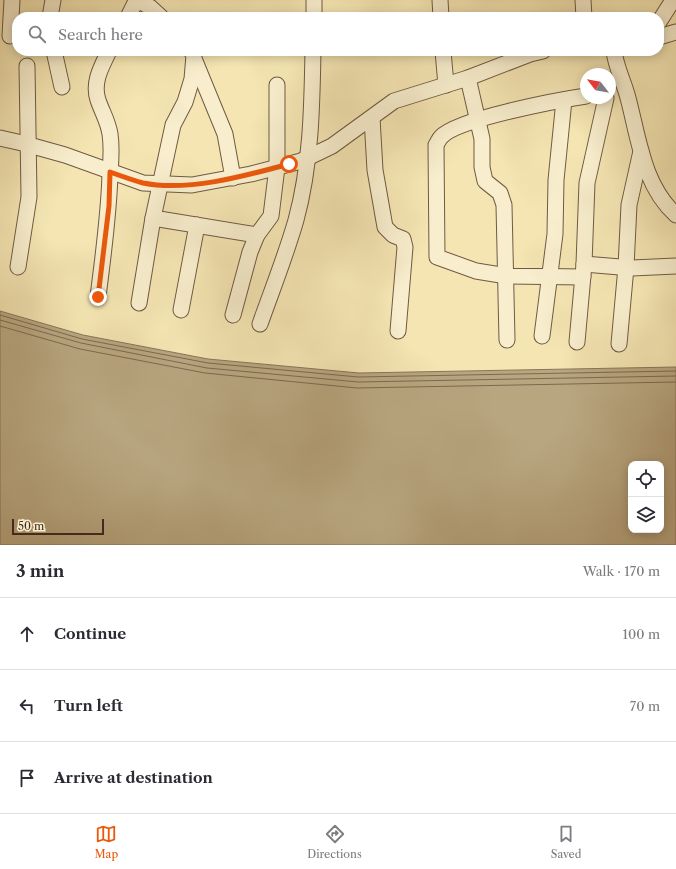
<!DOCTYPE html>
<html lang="en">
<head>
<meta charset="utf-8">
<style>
	body { margin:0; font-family:"Libre Caslon Text",serif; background:#f7f7f7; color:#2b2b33 }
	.controls { position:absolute; right:12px; bottom:12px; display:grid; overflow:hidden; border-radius:8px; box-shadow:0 2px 10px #0003 }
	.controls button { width:36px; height:36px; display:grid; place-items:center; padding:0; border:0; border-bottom:1px solid #e1e1e2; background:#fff; color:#2b2b33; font:20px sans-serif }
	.compass { position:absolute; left:580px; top:68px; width:36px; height:36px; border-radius:50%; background:#fff; box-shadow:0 2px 10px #0003; rotate:301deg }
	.scale { position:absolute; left:12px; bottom:10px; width:92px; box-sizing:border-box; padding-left:4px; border:2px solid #432b1e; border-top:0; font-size:11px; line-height:14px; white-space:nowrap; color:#432b1e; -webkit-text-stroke:3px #f8eecd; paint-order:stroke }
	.stop { position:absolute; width:12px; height:12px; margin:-9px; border:3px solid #ea580c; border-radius:50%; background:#fff }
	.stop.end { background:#ea580c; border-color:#fff; box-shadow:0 1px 4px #0008 }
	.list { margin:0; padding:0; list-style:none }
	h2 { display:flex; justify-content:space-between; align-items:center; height:52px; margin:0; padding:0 16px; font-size:17px }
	h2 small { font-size:13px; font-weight:400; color:#7c7c81 }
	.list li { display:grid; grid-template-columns:26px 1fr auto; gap:12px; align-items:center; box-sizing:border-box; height:72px; padding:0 16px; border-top:1px solid #e1e1e2 }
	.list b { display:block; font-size:15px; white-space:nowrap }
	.list em { font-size:13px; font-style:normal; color:#7c7c81 }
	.icon { flex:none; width:22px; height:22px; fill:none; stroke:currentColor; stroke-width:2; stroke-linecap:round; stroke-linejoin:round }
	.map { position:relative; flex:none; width:676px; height:545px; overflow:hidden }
	.search { position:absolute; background:#fff; box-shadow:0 2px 10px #0003; left:12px; right:12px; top:12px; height:44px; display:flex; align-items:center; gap:10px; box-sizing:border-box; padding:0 14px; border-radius:16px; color:#7c7c81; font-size:15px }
	.sheet { height:268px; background:#fff }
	nav { display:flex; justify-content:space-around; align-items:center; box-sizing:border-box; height:56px; border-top:1px solid #e1e1e2; background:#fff; font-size:11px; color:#7c7c81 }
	nav a { display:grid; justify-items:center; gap:2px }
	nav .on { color:#ea580c }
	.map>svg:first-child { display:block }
	.water { fill:#b8a680; stroke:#897559; fill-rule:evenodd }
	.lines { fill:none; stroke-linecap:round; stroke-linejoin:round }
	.shore { stroke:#7e684f; stroke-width:1 }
	.minor-casing { stroke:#6f5a43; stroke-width:17 }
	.minor { stroke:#f8eecd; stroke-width:15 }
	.route { stroke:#ea580c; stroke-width:5 }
</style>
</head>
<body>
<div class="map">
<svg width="676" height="545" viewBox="0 0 676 545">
	<rect width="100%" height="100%" fill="#f4e5b2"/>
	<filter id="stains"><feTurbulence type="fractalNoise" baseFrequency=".005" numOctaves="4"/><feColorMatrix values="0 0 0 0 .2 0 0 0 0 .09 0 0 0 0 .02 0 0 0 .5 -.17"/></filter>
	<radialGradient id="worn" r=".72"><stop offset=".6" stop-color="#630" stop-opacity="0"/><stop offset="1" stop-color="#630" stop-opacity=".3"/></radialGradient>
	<path class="water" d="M0 311 83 335 208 359 359 373 676 367V545H0ZM631 464H661V530H631Z"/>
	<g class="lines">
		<g class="shore">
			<path d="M0 315 82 339 208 363 358 377 676 371"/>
			<path d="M0 320 81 343 207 368 358 382 676 376"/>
			<path d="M0 326 80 349 205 373 357 388 676 382"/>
		</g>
		<defs>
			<g id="minor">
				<path d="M137 0 150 7 161 17"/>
				<path d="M440 0 441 17"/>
				<path d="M583 0 584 17"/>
				<path d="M50 17 53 0"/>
				<path d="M128 17 136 1"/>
				<path d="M314 17V0"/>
				<path d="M659 22 673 0"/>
				<path d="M10 36 12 0"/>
				<path d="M659 37 676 32"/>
				<path d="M54 51 62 87"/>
				<path d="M191 51 194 55 192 79 185 102 173 125 153 218 257 235"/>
				<path d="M443 51 446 85"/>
				<path d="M614 51C616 68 624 82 628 98 639 139 643 185 676 215"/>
				<path d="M195 61 225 134 233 178"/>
				<path d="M468 78 482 139V167L485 181 500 193 504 205 507 340"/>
				<path d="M372 118 375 170 385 227 393 235 403 239 405 247 398 331"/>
				<path d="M0 138 22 143 65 155 143 183 192 185 251 174 301 161 332 146 394 101 468 78 530 54 543 51"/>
				<path d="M584 264 632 268 676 266"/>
				<path d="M18 267 29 197 27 66"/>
				<path d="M583 277 507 276 476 271 437 257 436 145C438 142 439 139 441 137 457 119 559 100 586 96"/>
				<path d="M98 297C103 256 109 215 110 173 111 161 112 147 110 134 108 121 102 112 98 100 92 82 102 66 109 51"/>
				<path d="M139 303 153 218"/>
				<path d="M181 310 197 225"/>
				<path d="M233 315 250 252 257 235 271 216 277 167V85"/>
				<path d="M260 324C272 290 286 255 296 220 311 165 312 108 313 51"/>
				<path d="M542 336 555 234 556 180 564 100"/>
				<path d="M577 342 584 264 587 183 606 98"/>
				<path d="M619 344 626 267 629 205 641 151"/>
			</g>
		</defs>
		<use href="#minor" class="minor-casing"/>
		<use href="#minor" class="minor"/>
	</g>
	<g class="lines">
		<path class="route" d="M98 297 109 206 110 172C121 176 132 180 143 183 188 192 245 176 289 164"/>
	</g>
	<rect width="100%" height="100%" filter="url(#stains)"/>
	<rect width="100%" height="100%" fill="url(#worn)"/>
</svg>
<div class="controls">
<button><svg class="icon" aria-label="locate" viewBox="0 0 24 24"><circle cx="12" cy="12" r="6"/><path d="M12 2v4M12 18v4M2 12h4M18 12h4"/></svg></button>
<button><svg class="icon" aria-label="layers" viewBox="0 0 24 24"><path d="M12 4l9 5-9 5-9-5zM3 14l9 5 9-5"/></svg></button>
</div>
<svg class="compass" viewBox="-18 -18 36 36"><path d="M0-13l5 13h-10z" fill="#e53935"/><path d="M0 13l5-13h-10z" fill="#7c7c81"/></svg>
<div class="scale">50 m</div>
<div class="stop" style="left:289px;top:164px"></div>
<div class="stop end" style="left:98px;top:297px"></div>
<div class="search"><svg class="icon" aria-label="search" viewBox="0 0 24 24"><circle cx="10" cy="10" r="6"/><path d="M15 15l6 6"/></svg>Search here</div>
</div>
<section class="sheet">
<h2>3 min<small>Walk · 170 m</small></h2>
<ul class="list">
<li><svg class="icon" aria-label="ahead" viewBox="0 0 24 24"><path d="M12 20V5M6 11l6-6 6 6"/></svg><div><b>Continue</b></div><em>100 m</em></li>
<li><svg class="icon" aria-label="left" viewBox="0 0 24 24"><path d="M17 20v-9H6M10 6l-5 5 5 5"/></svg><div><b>Turn left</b></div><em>70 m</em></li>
<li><svg class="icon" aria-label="arrive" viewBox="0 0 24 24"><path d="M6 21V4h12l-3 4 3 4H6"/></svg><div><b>Arrive at destination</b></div></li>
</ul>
</section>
<nav>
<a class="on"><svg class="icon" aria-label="map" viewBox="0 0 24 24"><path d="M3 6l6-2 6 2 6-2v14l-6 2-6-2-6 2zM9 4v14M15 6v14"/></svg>Map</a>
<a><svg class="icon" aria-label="directions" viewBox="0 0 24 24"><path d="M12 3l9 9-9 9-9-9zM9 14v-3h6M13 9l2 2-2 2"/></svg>Directions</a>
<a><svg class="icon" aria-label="saved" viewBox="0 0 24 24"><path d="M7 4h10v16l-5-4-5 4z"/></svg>Saved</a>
</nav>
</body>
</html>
